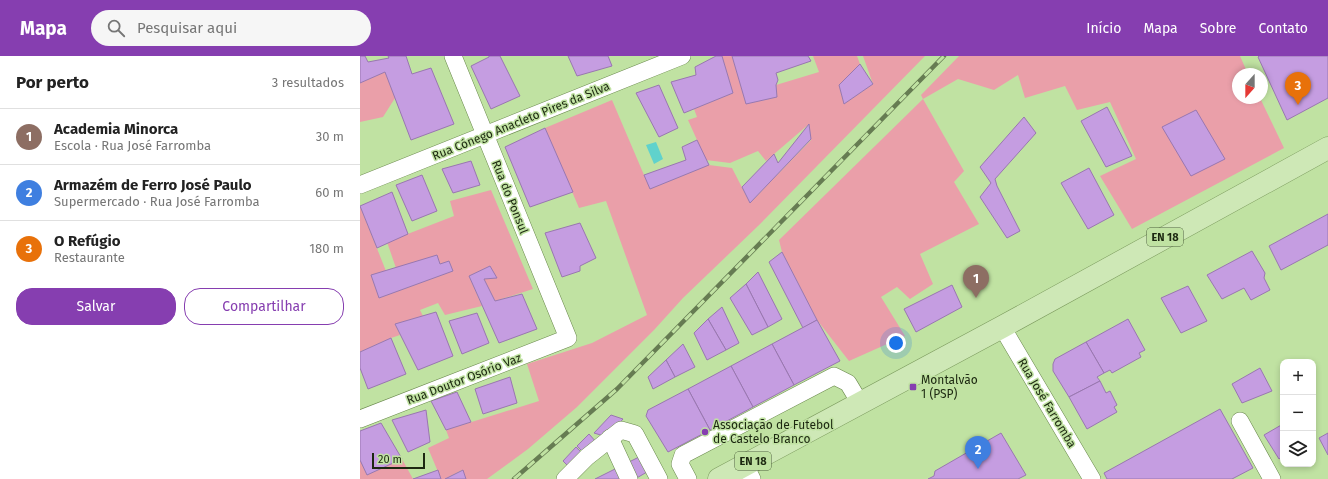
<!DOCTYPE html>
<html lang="pt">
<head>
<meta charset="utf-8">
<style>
	body { margin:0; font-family:"Fira Sans",sans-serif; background:#f6f6f6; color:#222 }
	.controls { position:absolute; right:12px; bottom:12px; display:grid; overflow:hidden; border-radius:8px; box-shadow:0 2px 6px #0003 }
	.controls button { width:36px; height:36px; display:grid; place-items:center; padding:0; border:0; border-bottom:1px solid #e0e0e0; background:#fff; color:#222; font:20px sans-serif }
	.compass { position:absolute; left:872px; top:12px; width:36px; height:36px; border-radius:50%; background:#fff; box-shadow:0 2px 6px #0003; rotate:201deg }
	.scale { position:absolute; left:12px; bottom:10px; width:53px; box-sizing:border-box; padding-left:4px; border:2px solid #1c2810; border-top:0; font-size:11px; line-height:14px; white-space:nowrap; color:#1c2810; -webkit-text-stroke:3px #c0e2a2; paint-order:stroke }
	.you { position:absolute; left:536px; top:287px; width:14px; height:14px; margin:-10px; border:3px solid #fff; border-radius:50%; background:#1a73e8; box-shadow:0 0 0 6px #1a73e833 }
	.badge { display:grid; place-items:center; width:26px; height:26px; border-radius:50%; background:#863eb0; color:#fff; font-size:13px; font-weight:700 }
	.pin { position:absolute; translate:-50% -33px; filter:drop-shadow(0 1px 2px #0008) }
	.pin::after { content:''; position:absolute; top:21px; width:14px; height:12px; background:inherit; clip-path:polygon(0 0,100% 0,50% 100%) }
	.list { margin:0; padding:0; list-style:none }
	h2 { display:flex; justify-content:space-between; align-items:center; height:52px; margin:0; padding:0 16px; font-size:17px }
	h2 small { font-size:13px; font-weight:400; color:#767676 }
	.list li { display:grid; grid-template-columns:26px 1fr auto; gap:12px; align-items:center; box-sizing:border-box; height:56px; padding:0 16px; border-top:1px solid #e0e0e0 }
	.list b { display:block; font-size:15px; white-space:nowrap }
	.list p { margin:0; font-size:13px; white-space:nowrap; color:#767676 }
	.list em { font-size:13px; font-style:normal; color:#767676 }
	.actions { display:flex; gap:8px; padding:12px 16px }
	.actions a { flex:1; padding:9px 0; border:1px solid #863eb0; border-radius:16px; text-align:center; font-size:14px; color:#863eb0 }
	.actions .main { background:#863eb0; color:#fff }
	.icon { flex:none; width:22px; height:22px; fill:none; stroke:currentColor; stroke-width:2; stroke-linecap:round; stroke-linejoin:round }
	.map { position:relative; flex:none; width:968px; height:423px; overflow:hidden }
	header { display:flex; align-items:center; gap:24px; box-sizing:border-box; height:56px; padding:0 20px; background:#863eb0; color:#fff }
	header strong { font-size:19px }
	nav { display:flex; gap:22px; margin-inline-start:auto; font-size:14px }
	.search { width:280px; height:36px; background:#f6f6f6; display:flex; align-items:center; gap:10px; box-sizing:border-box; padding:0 14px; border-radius:22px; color:#767676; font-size:15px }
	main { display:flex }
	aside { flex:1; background:#fff }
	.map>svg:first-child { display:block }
	.green { fill:#ea9fa9 }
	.water { fill:#60d2cc }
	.building { fill:#c59de1; stroke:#9977b0 }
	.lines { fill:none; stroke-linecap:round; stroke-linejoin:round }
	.minor-casing { stroke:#69884c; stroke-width:18 }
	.major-casing { stroke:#7b9a5d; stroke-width:23 }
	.minor { stroke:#fff; stroke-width:17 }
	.major { stroke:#cee8b6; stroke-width:22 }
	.rail-casing { stroke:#667c52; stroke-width:4.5 }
	.rail { stroke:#c0e2a2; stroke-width:3; stroke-dasharray:9; stroke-linecap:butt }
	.poi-dot { fill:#863eb0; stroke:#c0e2a2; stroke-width:1.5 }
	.labels { text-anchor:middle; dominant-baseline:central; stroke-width:3; stroke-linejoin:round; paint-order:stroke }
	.shield { fill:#c0e2a2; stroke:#4d603c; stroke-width:1 }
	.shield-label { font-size:11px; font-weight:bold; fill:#1c2810 }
	.street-label { font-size:12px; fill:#1c2810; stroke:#c0e2a2 }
	.poi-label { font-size:12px; fill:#1c2810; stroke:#c0e2a2; text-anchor:start }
</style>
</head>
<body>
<header>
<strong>Mapa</strong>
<div class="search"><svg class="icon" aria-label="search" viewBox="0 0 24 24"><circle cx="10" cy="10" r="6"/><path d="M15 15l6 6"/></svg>Pesquisar aqui</div>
<nav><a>Início</a><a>Mapa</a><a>Sobre</a><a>Contato</a></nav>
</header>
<main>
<aside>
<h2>Por perto<small>3 resultados</small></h2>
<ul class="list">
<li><span class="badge" style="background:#8d6e63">1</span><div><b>Academia Minorca</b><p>Escola · Rua José Farromba</p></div><em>30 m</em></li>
<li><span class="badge" style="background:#3f7fe0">2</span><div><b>Armazém de Ferro José Paulo</b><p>Supermercado · Rua José Farromba</p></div><em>60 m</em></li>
<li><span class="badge" style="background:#e8710a">3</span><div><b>O Refúgio</b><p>Restaurante</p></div><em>180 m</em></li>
</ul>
<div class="actions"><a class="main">Salvar</a><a>Compartilhar</a></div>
</aside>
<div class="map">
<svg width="968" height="423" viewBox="0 0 968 423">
	<rect width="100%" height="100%" fill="#c0e2a2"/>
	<g class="green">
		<path d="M362 0H372L386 48 417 41 416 29 459 16 453 0H497L500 8 479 29 484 48 513 28 503 0H565L398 170 323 242 294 274 217 351 168 393 127 423H106L102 414 85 423H81L68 392 89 382 86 374 179 345 167 308 232 287 287 259 246 145 219 152 185 72 252 44 290 133 349 109 372 112 390 147 451 84 449 68 406 105 398 95 370 107 346 104 328 64 337 61 334 53 373 37Z"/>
		<path d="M599 0H880L888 18H878V42H900L924 92 772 173 740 120 776 103 750 46 717 54 705 30 665 42 658 19 634 34 598 23 563 43 604 115 594 126 619 168 560 198 573 228 550 243 537 231 521 241 545 280 489 305 457 264 422 196 419 184 563 43 561 39Z"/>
		<path d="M25 16 35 42 23 61 0 66V27Z"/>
		<path d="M131 134 173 233 135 245 124 223 136 222 130 210 109 220 122 250 85 259 78 247 60 254 63 260 35 268 40 279 31 282 0 296V150L26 215 11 219 19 242 93 215 89 205 80 208 77 199 36 212 27 186 94 160 90 145Z"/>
		<path d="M42 403 53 423H0V404L7 419Z"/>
	</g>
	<path class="water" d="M296 86 303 103 294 108 286 89Z"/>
	<g class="building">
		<path d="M0 0H5L8 6 29 2 28 0H46L52 18 71 12 94 68 51 84 25 16 0 27Z"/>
		<path d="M129 0H140L160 40 131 53 111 10 129 1Z"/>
		<path d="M208 0H248L252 10 217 20Z"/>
		<path d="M356 0H362L373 37 324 57 311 26 336 19 335 11Z"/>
		<path d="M372 0H448L451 5 416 17 418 24 416 29 417 41 386 48Z"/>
		<path d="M899 0H968V42L927 64 898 1Z"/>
		<path d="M500 8 513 28 484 48 479 29Z"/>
		<path d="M299 29 318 72 299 81 276 37Z"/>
		<path d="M747 51 772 100 746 111 721 65Z"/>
		<path d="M836 54 865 103 831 120 802 71Z"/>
		<path d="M664 61 676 77 635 123 637 130 660 175 647 182 620 141 631 127 620 111Z"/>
		<path d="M449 68 451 83 390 147 382 131 414 98 418 107Z"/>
		<path d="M185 72 213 136 170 151 145 91Z"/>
		<path d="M337 84 349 109 290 133 284 119 326 104 322 91Z"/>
		<path d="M111 105 120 129 93 137 82 113Z"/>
		<path d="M729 112 754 159 728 173 701 127Z"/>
		<path d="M62 119 77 155 52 165 36 129Z"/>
		<path d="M32 136 48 178 17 192 0 150Z"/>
		<path d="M968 158V189L921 214 909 190Z"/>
		<path d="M220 167 236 202 220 210V215L202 221 185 177Z"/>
		<path d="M892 195 905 217 904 222 910 234 891 244 884 232 862 243 847 219Z"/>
		<path d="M422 196 457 264 443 272 409 206Z"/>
		<path d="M77 199 80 208 89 205 93 215 19 242 11 219Z"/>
		<path d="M130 210 137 222 124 223 135 245 162 238 177 273 139 287 109 220Z"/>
		<path d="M398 216 422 263 408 271 386 228Z"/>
		<path d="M386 228 408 271 392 279 370 242Z"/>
		<path d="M592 229 602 251 556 276 544 253Z"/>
		<path d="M828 230 847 265 821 277 801 242Z"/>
		<path d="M362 251 379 287 366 294 348 263Z"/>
		<path d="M76 256 93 300 58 314 35 268Z"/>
		<path d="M117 257 129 287 102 298 89 265Z"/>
		<path d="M348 263 366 294 347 304 334 277Z"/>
		<path d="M768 263 785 294 779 297 781 301 752 317 750 314 744 317 726 286Z"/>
		<path d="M457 264 480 305 434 329 412 288Z"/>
		<path d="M31 282 46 318 8 333 0 312V296Z"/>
		<path d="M726 286 744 317 737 321 740 325 709 341 693 315V308L695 303Z"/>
		<path d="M323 288 335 311 315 321 306 304Z"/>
		<path d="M412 288 434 329 393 351 371 310Z"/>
		<path d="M306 304 315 321 293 333 288 321Z"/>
		<path d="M371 310 393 351 350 374 328 333Z"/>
		<path d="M900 312 912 335 882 347 872 328Z"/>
		<path d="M150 321 157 347 123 358 115 333Z"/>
		<path d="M740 325 746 337 750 335 757 349 754 351 757 356 727 373 709 341Z"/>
		<path d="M328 333 350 374 308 396 286 360 288 354Z"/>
		<path d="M97 336 111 366 86 374 71 345Z"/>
		<path d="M860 353 893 412 872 423H747L744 417Z"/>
		<path d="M66 354 70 386 48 396 32 364Z"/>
		<path d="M251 359 263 363 247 381 234 377Z"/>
		<path d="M21 367 42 403 7 419 0 404V375Z"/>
		<path d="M923 368V400L919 403 904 379Z"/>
		<path d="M641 377 666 419 658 423H568L574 420 575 415Z"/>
		<path d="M968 377V399L959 382Z"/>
		<path d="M229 378 237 387 225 398 217 390Z"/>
		<path d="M216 391 224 399 211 413 203 405Z"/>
		<path d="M279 401 287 416 275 423H235Z"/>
		<path d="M78 414 81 423H53Z"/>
		<path d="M103 414 106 423H85Z"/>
	</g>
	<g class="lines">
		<defs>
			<g id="minor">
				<path d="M0 129 322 0"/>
				<path d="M642 271 732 423"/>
				<path d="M0 363 208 282 93 0"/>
				<path d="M880 365 912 423"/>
				<path d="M250 382 269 423"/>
				<path d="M385 409 392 423"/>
				<path d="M205 423 227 401 261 374 275 378 299 423"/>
				<path d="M328 423 320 408 323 399 474 320 488 327 500 347"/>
			</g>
			<path id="major" d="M359 423 642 271 968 92"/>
		</defs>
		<use href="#minor" class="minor-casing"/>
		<use href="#major" class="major-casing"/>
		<use href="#minor" class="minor"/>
		<use href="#major" class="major"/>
		<defs>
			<path id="rail" d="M154 423 257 333 584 0"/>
		</defs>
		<use href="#rail" class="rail-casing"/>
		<use href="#rail" class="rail"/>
	</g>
	<g class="poi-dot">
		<rect x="549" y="327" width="8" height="8" rx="2"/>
		<circle cx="345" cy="376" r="4"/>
	</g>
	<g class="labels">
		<g class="shield">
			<rect x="787" y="172" width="36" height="18" rx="3"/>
			<rect x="375" y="396" width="36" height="18" rx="3"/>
		</g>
		<g class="shield-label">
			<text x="805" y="181">EN 18</text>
			<text x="393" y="405">EN 18</text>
		</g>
		<g class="street-label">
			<text transform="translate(161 65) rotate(-22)">Rua Cónego Anacleto Pires da Silva</text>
			<text transform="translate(150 141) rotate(68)">Rua do Ponsul</text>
			<text transform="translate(104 323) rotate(-21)">Rua Doutor Osório Vaz</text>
			<text transform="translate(687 347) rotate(59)">Rua José Farromba</text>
		</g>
		<g class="poi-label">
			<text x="561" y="324">Montalvão<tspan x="561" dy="14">1 (PSP)</tspan></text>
			<text x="353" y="369">Associação de Futebol<tspan x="353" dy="14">de Castelo Branco</tspan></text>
		</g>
	</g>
</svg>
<div class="controls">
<button>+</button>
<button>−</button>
<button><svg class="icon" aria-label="layers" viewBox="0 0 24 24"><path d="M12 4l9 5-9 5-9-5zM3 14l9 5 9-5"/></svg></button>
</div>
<svg class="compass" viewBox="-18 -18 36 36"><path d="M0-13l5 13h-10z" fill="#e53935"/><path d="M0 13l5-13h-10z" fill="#767676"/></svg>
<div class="scale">20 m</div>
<div class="you"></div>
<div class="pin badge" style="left:616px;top:242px;background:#8d6e63">1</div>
<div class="pin badge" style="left:618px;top:413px;background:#3f7fe0">2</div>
<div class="pin badge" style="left:938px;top:49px;background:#e8710a">3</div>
</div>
</main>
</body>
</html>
